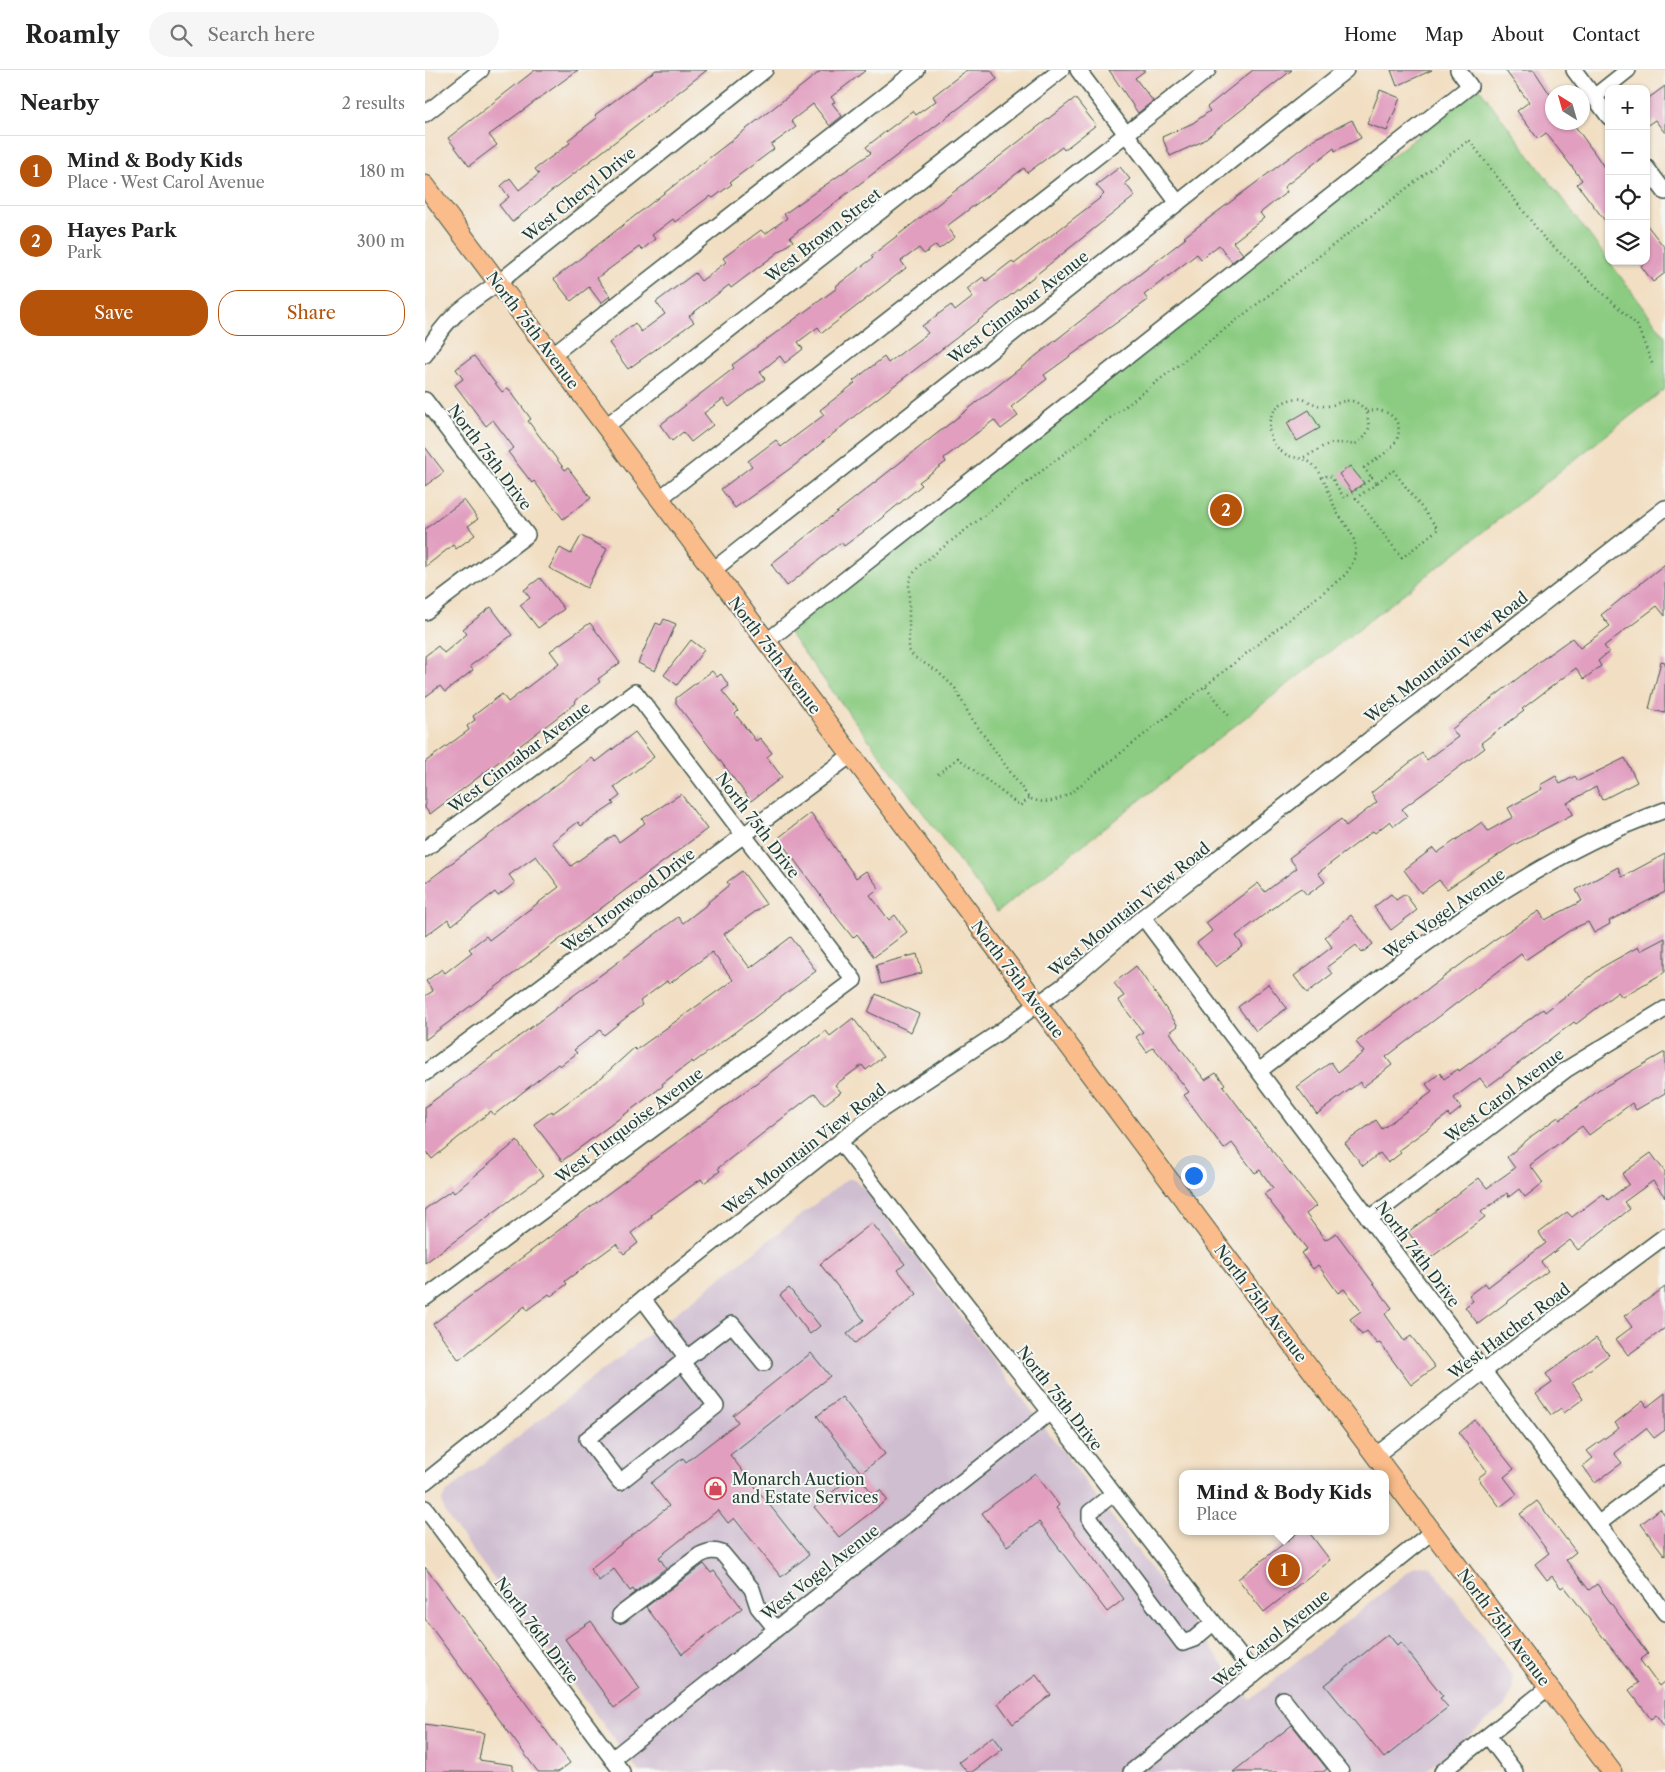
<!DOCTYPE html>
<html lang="en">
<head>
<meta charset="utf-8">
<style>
	body { margin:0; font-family:"Libre Caslon Text",serif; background:#f6f6f6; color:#222 }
	.controls { position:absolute; right:15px; top:15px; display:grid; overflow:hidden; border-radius:10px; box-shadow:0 1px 4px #0004 }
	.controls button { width:45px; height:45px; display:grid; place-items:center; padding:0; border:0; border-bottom:1px solid #e0e0e0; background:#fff; color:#222; font:25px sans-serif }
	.compass { position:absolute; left:1120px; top:15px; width:45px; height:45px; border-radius:50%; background:#fff; box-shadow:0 1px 4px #0004; rotate:323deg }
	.you { position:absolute; left:768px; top:1105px; width:18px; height:18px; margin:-12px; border:4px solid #fff; border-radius:50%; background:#1a73e8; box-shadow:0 0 0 8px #1a73e833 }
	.badge { display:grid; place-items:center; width:32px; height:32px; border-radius:50%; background:#b45309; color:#fff; font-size:16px; font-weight:700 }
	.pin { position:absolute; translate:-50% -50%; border:2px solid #fff; box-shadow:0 1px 5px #0006 }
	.popup { position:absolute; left:754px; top:1400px; width:210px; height:65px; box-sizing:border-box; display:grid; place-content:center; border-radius:10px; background:#fff; filter:drop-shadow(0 1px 4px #0005); font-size:16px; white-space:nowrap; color:#767676 }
	.popup b { font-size:19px; color:#222 }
	.popup::after { content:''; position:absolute; left:50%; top:100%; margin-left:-10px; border:10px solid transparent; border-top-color:#fff }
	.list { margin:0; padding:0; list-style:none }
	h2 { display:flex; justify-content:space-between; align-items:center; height:65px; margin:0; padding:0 20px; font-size:21px }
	h2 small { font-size:16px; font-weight:400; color:#767676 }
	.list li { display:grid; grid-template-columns:32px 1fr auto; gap:15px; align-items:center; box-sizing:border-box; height:70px; padding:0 20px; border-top:1px solid #e0e0e0 }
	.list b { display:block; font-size:19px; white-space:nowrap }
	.list p { margin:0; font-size:16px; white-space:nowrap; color:#767676 }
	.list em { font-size:16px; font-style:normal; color:#767676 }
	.actions { display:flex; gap:10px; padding:15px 20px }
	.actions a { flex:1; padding:11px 0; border:1px solid #b45309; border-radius:20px; text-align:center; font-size:18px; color:#b45309 }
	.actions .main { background:#b45309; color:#fff }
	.icon { flex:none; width:28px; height:28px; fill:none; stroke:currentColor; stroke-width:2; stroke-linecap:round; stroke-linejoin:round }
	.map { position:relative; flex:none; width:1240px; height:1702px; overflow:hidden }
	header { display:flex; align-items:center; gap:30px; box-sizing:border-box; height:70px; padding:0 25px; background:#fff; border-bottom:1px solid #e0e0e0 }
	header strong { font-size:24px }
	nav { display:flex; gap:28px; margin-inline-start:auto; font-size:18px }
	.search { width:350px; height:45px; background:#f6f6f6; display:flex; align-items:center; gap:12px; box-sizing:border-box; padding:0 18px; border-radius:28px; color:#767676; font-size:19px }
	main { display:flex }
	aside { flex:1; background:#fff }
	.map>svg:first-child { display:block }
	.industrial { fill:#cfbdd0 }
	.green { fill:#8ccc82; stroke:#56845b }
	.building { fill:#e19ebf }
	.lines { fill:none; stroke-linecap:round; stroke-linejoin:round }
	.minor-casing { stroke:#3f5549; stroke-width:18 }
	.major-casing { stroke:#3f5549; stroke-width:21 }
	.path { stroke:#3f5549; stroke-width:2.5; stroke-dasharray:1 4; stroke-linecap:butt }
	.minor { stroke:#fff; stroke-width:15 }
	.major { stroke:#f9bc8a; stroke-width:19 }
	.labels { text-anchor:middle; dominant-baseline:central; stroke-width:4; stroke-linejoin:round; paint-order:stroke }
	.street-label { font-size:16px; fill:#1f3d34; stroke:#f6f6f2 }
	.poi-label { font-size:16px; fill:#1f3d34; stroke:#f6f6f2; text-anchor:start }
</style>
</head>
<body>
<header>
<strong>Roamly</strong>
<div class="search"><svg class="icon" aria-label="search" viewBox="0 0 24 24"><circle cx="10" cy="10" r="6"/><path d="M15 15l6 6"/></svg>Search here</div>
<nav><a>Home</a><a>Map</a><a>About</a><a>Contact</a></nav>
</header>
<main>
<aside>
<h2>Nearby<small>2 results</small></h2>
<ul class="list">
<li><span class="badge">1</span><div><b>Mind &amp; Body Kids</b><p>Place · West Carol Avenue</p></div><em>180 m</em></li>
<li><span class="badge">2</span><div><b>Hayes Park</b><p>Park</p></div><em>300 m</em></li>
</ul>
<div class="actions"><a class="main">Save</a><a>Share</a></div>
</aside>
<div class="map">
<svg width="1240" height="1702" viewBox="0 0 1240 1702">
	<rect width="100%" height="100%" fill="#f6f6f2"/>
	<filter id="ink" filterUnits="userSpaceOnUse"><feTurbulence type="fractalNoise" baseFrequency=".02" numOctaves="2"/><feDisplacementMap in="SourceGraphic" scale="10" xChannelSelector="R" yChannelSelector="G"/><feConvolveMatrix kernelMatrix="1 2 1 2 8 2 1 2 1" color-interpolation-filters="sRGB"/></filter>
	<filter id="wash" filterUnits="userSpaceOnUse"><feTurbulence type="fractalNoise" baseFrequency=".0096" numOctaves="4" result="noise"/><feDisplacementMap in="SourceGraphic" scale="20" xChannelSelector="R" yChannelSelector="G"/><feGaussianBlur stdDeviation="1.12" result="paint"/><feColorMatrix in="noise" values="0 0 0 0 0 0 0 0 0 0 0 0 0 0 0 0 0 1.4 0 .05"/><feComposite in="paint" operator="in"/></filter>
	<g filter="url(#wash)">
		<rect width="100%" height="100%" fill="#f2dfc3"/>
		<path class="industrial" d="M422 1109H428L439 1118 825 1630 990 1496 997 1495 1006 1497 1088 1607V1620L1080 1636 999 1702H214L20 1444 17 1430 22 1422Z"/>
		<path class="green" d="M1054 18 1240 266V319L572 842 362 560Z"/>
		<g id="blocks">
			<g class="building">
				<path d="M110 0H153L64 65 72 75 44 96 23 68Z"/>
				<path d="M231 0H282L87 152 74 135 84 127 76 116 85 108 94 120 114 104 110 99 145 73 143 70 172 48 170 45Z"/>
				<path d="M397 0H441L406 27 410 32 407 33 417 46 405 56 388 34 366 51 371 57 346 75 349 79 305 112 307 114 288 128 285 126 250 152 248 149 227 165 230 169 217 180 214 177 172 208 185 226 176 233 164 217 146 231 129 209Z"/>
				<path d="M542 0H566L572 9 365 167 368 171 306 218 304 215 264 246 269 252 203 299 184 273 210 253 216 262 240 244 231 232 270 203 276 211 301 192 298 188 336 160 340 164 362 148 359 144 446 83 441 77 460 62 488 41 491 45 511 31 508 26Z"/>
				<path d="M684 0H721L710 8 728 31 713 43Z"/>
				<path d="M828 0H867L776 72 745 86 737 67 768 53 785 41 782 37Z"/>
				<path d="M966 0H1007L972 16Z"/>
				<path d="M1080 0H1109L1128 29V52H1147L1171 85 1184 105V156L1152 114 1157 110 1121 63 1113 69 1092 41 1104 32Z"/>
				<path d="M1240 16V63L1230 50 1221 56V30Z"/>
				<path d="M955 20 975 28 962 61 942 54Z"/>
				<path d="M650 28 671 55 639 80 637 77 602 103 599 98 522 156 530 167 514 179 511 175 499 184 494 178 476 191 481 198 397 263 393 257 373 272 378 279 360 293 355 286 335 302 340 309 304 337 298 329 279 343 288 355 266 372 258 362 247 371 235 355 309 298 307 295 412 218 411 216 448 188 446 186Z"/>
				<path d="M927 50 936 68 910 81 909 78 859 117 862 122 835 143 839 148 808 172 818 184 807 192 794 175 776 189 772 184 719 225 723 230 619 305 622 309 586 337 593 346 576 359 569 350 519 388 521 392 494 412 497 415 453 451 419 476 416 472 362 516 346 494 724 197 761 168 759 167 889 69Z"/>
				<path d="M695 97 705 109 700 113 710 126 543 259 437 340 370 395 310 438 296 419 327 396 323 391 351 370 356 377 399 345 395 340 430 313 428 311 459 287 463 293 503 263 497 256 526 235 530 241 548 227 542 219 558 207 561 211 587 191 589 194 674 129 679 124 671 115Z"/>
				<path d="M1221 154 1240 178V203L1228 212 1216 196 1221 192Z"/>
				<path d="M49 286 77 322 83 318 106 349 103 351 140 400 143 398 166 428 138 449 109 411 107 413 83 382 89 378 68 350 61 356 30 315 38 309 31 299Z"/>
				<path d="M884 340 895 358 872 371 862 353Z"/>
				<path d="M0 377 19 402 0 416Z"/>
				<path d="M925 396 939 413 927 422 914 404Z"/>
				<path d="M39 430 53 449 43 456 50 465 31 479 28 475 0 497V459Z"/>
				<path d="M156 466 182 479 162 518 124 498 135 478 146 484Z"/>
				<path d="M1240 494V546L1232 536 1179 576 1184 582 1173 591 1176 596 1159 609 1151 598 1097 639 1099 641 1056 673 1060 678 977 739 982 746 969 756 965 751 950 763 948 761 893 803 900 812 882 825 876 818 865 825 811 866 818 876 791 897 772 873 787 861 781 853 833 813 840 822 872 798 864 788 916 749 921 756 952 732 946 723 997 683 1002 690 1033 667 1027 659 1123 585 1147 568 1155 578 1185 556 1176 545Z"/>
				<path d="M115 508 139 539 113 558 95 535 105 528 99 520Z"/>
				<path d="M66 537 87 565 45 596 48 600 20 622 15 616 0 627V586L13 576 19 583 42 564 38 559Z"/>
				<path d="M239 549 251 554 230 601 213 593 231 553 236 555Z"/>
				<path d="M165 553 195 593 173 609 175 612 150 631 151 633 5 744 0 738V692L44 660 42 656 50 650 48 646 77 624 83 632 134 593 125 581Z"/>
				<path d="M266 570 279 580 252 615 239 605Z"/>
				<path d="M1236 591 1240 592V643L1224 639Z"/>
				<path d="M287 601 292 607 296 604 304 616 297 621 313 641 310 644 331 671 335 668 347 683 342 687 357 707 326 731 251 633V628Z"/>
				<path d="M210 662 229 687 189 717 195 726 187 732 189 734 156 756 153 752 127 772 146 796 189 765 194 772 220 753 217 749 256 724 282 759 0 970V926L8 921 1 911 17 899 20 903 47 882 44 879 61 866 64 870 134 817 111 786 84 805 90 813 73 826 70 822 27 855 23 849 0 866V813L167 688 171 692Z"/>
				<path d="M1200 688 1212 712 1177 730 1171 717 1142 733 1148 744 1087 776 1022 819 1014 810 996 823 979 800 1008 778 1012 783 1057 752 1063 761 1088 747 1083 738 1117 719 1115 715 1131 706 1135 714 1150 706 1153 711Z"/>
				<path d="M386 743 431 808 441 801 454 818 445 825 464 850 470 845 482 862 449 887 432 864 428 868 413 849 353 768Z"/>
				<path d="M1240 784V822L1184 851 1185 854 1169 863 1163 852 1147 859 1100 890 1096 884 961 987 967 995 938 1017 935 1012 892 1044 872 1017 906 992 913 1002 939 982 931 972 1069 870 1114 841 1120 850 1157 831 1151 820 1193 797 1197 807Z"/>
				<path d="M317 801 341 834 299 864 325 898 366 867 391 901 290 977 268 993 267 991 237 1014 238 1016 137 1091 109 1054 127 1041 128 1043 177 1007 209 978 211 980 308 910 287 882 244 914 242 911 215 931 217 935 179 965 175 960 149 980 152 983 135 996 133 994 69 1045 66 1041 7 1089 0 1080V1037L253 847 258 853 284 833 283 832 304 815 302 812Z"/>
				<path d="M966 824 971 830 980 824 992 840 966 860 949 837Z"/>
				<path d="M926 845 948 874 937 883 931 875 902 897 907 904 882 923 869 906 907 877 900 867Z"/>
				<path d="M1240 868V902L1197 927 1193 922 1151 954 1149 952 1062 1017 1055 1008 1029 1028 1036 1038 1025 1047 1023 1044 974 1080 976 1083 963 1093 955 1083 938 1096 920 1073 951 1050 957 1059 1007 1022 1001 1014 1015 1003 1019 1009 1033 999 1034 1001 1118 939 1120 942 1179 896 1213 877 1215 881Z"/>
				<path d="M492 884 497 903 456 914 451 895Z"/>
				<path d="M711 896 753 956 745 962 756 979 780 1010 791 1003 800 1014 798 1016 834 1064 891 1136 881 1144 900 1170 911 1163 967 1238 960 1244 979 1271 986 1266 1010 1297 986 1315 955 1273 952 1274 942 1261 937 1265 925 1249 936 1241 919 1219 913 1223 893 1195 888 1199 876 1183 882 1179 839 1124 848 1118 835 1100 830 1103 807 1073 799 1079 759 1025 764 1022 740 991 728 977 722 982 711 967 718 962 693 930 699 926 689 913Z"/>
				<path d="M843 914 862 938 831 961 813 937Z"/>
				<path d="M451 924 494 944 486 962 443 942Z"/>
				<path d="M428 948 458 987 441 1000 437 995 410 1015 416 1022 399 1035 390 1023 293 1098 295 1101 279 1113 276 1109 226 1145 227 1147 206 1163 213 1173 199 1184 191 1174 140 1211 142 1214 126 1226 124 1224 102 1240 100 1236 34 1290 8 1254 401 961 405 966Z"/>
				<path d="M1240 982V1023L1211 1040 1207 1033 1164 1065 1157 1056 1105 1095 1118 1113 1100 1127 1094 1119 1084 1127 1082 1123 1056 1142 1060 1147 1004 1189 983 1162 1054 1108 1062 1118 1090 1098 1082 1087 1108 1065 1133 1047 1135 1050 1177 1018Z"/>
				<path d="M92 1071 118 1106 0 1193V1139L27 1120 29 1123Z"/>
				<path d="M1226 1083 1240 1102V1127L1228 1111 1199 1132 1205 1139 1153 1180 1145 1170 1116 1192 1123 1201 1053 1254 1040 1237 1048 1231 1044 1225 1060 1213 1063 1217 1121 1173 1114 1163 1142 1142 1147 1147 1178 1124 1183 1130 1204 1114 1197 1104Z"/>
				<path d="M447 1153 480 1194 473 1200 492 1224 430 1273 422 1264 439 1250 395 1194Z"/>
				<path d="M1240 1217V1258L1203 1285 1191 1269 1207 1257 1199 1246Z"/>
				<path d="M364 1218 395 1256 385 1264 355 1225Z"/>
				<path d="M1171 1268 1184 1285 1147 1313 1158 1329 1139 1343 1136 1338 1126 1345 1111 1324 1127 1313 1121 1304Z"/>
				<path d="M386 1283 405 1306 305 1385 384 1485 356 1507 309 1448 303 1453 293 1440 234 1487 241 1498 210 1522 208 1519 205 1521 189 1499 174 1511 165 1499 244 1436 226 1413 258 1388 261 1392 313 1352 308 1345Z"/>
				<path d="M1240 1323V1360L1229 1368 1221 1358 1189 1383 1197 1393 1170 1413 1158 1396 1168 1388 1162 1381 1194 1358 1190 1353 1218 1331 1222 1337Z"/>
				<path d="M417 1327 460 1384 436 1403 392 1346Z"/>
				<path d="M1050 1350 1089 1399 1079 1407 1092 1424 1075 1437 1053 1408 1062 1401 1034 1363Z"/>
				<path d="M431 1403 449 1425 455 1420 462 1430 414 1467 389 1437Z"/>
				<path d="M610 1403 634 1435 631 1438 699 1529 682 1542 614 1452 582 1476 557 1443Z"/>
				<path d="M1112 1431 1151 1482 1141 1490 1164 1520 1172 1514 1223 1584 1215 1590 1234 1616 1240 1611V1657L1231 1645 1226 1649 1204 1620 1213 1613 1139 1516 1136 1518 1127 1506 1122 1510 1110 1494 1124 1483 1095 1444Z"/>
				<path d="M1235 1439 1240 1445V1486L1216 1454Z"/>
				<path d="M875 1461H883L905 1490 839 1542 813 1509Z"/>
				<path d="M279 1494 286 1503 289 1501 317 1538 257 1584 221 1537Z"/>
				<path d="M0 1497 145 1693 133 1702H113L0 1549Z"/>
				<path d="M166 1551 215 1619 189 1638 140 1569Z"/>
				<path d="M963 1564 972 1575 975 1572 1018 1626 1015 1628 1023 1637 959 1688 900 1615Z"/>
				<path d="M611 1605 626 1625 588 1654 573 1633Z"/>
				<path d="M0 1654 59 1663 54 1690 88 1695V1702H0Z"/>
				<path d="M867 1655 902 1699 898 1702H808Z"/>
				<path d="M568 1666 578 1679 547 1702H542L534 1692Z"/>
			</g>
		</g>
	</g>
	<g filter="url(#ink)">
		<use href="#blocks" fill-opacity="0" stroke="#3f5549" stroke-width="1"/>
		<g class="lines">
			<defs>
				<g id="minor">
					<path d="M653 0 753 133"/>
					<path d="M1149 0 1184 47"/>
					<path d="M1169 27 1203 0"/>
					<path d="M0 44 56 0"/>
					<path d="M1221 97 1240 122"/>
					<path d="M0 285C20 248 39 236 73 213L340 0"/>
					<path d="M127 285 492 0"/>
					<path d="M0 330 102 465 0 542"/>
					<path d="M180 357 636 0"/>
					<path d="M234 429 783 0"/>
					<path d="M287 501 921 0"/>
					<path d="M341 572 1045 16 1033 0"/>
					<path d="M0 779 210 622 429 910 0 1228"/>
					<path d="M718 847 1240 1543"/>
					<path d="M834 1001C961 905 1088 794 1240 740"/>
					<path d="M0 1003 426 685"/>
					<path d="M415 1072 829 1604"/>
					<path d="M944 1149 1142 999 1240 939"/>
					<path d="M218 1229 262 1288 257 1292 162 1369 195 1412 291 1336 257 1292"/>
					<path d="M262 1288 307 1254 339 1293"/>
					<path d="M950 1386 1059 1301 1240 1166"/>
					<path d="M0 1412 91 1339 211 1234 447 1046 570 965 638 916 718 847 1240 438"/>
					<path d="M688 1424 665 1442V1449L758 1573 769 1569 788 1553"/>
					<path d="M0 1438 197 1702"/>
					<path d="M1173 1454 1240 1403"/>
					<path d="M195 1545 275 1485C283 1481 288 1480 297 1483L327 1519 333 1537 351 1559"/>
					<path d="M858 1629 916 1702"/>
					<path d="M1063 1666 1090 1702"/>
					<path d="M187 1689 624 1343"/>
					<path d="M706 1702 1008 1461"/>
					<path d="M1017 1702 1124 1617"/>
				</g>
				<path id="major" d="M0 115 1187 1702"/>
			</defs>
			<use href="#minor" class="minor-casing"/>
			<use href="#major" class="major-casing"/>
			<g class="path">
				<path d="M942 342C958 335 980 349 972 369 967 381 949 390 939 398L947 408"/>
				<path d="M879 387C888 384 895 377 904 374 921 369 932 385 944 358L942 342C938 337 933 332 927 331 917 329 910 336 901 336 889 337 880 326 868 329 842 334 836 365 856 381 868 392 879 383 892 399 902 411 905 430 913 444 919 453 928 462 930 474 932 486 927 496 920 505L643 725C629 731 619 735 604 728L545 646 530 618 512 601 489 587 484 580V515L485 508 494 496 1044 70 1119 168 1212 255 1228 296"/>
				<path d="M896 408 904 405 907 408 919 428 947 408 951 414 968 400 1013 459 977 488 931 428 951 414 954 417"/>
				<path d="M781 617 804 646"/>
				<path d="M513 704 533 688 595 736 604 728"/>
			</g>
			<use href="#minor" class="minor"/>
			<use href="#major" class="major"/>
		</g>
	</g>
	<defs>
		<symbol id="shop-ring" viewBox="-11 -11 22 22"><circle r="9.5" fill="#f6f6f2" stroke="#d1495b" stroke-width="1.5"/><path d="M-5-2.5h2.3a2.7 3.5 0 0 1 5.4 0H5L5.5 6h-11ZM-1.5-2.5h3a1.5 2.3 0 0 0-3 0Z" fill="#d1495b"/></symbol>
	</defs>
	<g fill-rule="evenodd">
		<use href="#shop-ring" x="278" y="1406" width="25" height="25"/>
	</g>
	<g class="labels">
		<g class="street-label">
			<text transform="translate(154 124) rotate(-39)">West Cheryl Drive</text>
			<text transform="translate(398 165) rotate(-38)">West Brown Street</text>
			<text transform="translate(593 237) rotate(-38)">West Cinnabar Avenue</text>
			<text transform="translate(108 260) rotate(53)">North 75th Avenue</text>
			<text transform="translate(65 387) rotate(53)">North 75th Drive</text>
			<text transform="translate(350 585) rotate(53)">North 75th Avenue</text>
			<text transform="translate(1021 587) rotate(-38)">West Mountain View Road</text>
			<text transform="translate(94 687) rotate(-37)">West Cinnabar Avenue</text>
			<text transform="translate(333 755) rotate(53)">North 75th Drive</text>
			<text transform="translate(203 830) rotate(-37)">West Ironwood Drive</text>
			<text transform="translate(704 839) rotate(-39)">West Mountain View Road</text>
			<text transform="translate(1019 843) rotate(-35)">West Vogel Avenue</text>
			<text transform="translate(593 909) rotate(53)">North 75th Avenue</text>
			<text transform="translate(1079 1025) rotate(-37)">West Carol Avenue</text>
			<text transform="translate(204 1055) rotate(-37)">West Turquoise Avenue</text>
			<text transform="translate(379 1079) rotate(-38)">West Mountain View Road</text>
			<text transform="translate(993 1184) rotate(53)">North 74th Drive</text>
			<text transform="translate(836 1233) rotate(53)">North 75th Avenue</text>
			<text transform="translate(1084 1261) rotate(-37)">West Hatcher Road</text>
			<text transform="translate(635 1328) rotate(52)">North 75th Drive</text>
			<text transform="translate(395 1502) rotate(-38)">West Vogel Avenue</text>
			<text transform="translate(1079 1557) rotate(53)">North 75th Avenue</text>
			<text transform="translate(112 1560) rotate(53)">North 76th Drive</text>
			<text transform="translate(846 1568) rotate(-39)">West Carol Avenue</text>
		</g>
		<g class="poi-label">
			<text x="307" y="1409">Monarch Auction<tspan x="307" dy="18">and Estate Services</tspan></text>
		</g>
	</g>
</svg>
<div class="controls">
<button>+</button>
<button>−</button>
<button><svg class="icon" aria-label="locate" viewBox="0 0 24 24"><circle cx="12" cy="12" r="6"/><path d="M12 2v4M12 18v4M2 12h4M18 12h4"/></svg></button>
<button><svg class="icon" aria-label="layers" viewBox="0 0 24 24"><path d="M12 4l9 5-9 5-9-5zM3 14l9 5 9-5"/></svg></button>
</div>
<svg class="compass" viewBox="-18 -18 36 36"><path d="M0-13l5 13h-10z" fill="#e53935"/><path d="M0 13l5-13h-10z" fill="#767676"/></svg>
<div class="you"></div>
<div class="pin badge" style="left:859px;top:1500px">1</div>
<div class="popup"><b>Mind &amp; Body Kids</b>Place</div>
<div class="pin badge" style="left:801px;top:440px">2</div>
</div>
</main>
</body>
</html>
